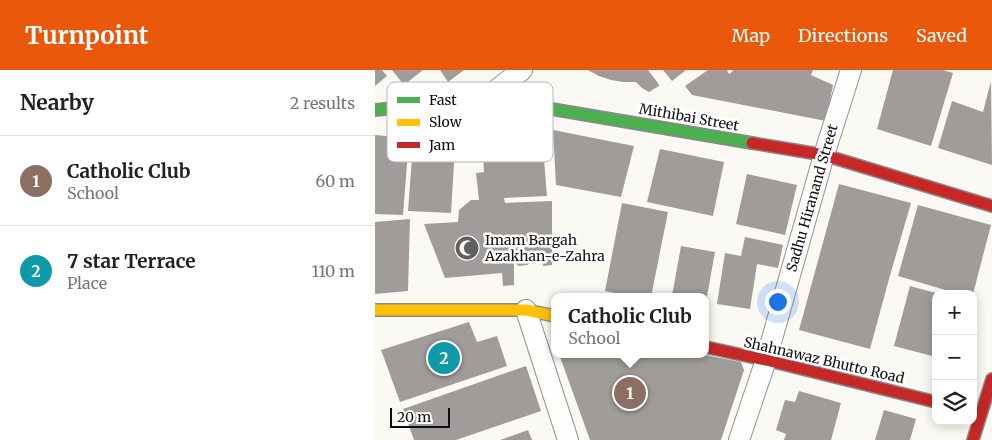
<!DOCTYPE html>
<html lang="en">
<head>
<meta charset="utf-8">
<style>
	body { margin:0; font-family:Merriweather,serif; background:#f2f2f2; color:#202124 }
	.controls { position:absolute; right:15px; bottom:15px; display:grid; overflow:hidden; border-radius:10px; box-shadow:0 2px 12px #0003 }
	.controls button { width:45px; height:45px; display:grid; place-items:center; padding:0; border:0; border-bottom:1px solid #e0e0e0; background:#fff; color:#202124; font:25px sans-serif }
	.scale { position:absolute; left:15px; bottom:12px; width:60px; box-sizing:border-box; padding-left:5px; border:2px solid #0e0e0e; border-top:0; font-size:14px; line-height:18px; white-space:nowrap; color:#0e0e0e; -webkit-text-stroke:4px #fff; paint-order:stroke }
	.you { position:absolute; left:402px; top:231px; width:18px; height:18px; margin:-12px; border:4px solid #fff; border-radius:50%; background:#1a73e8; box-shadow:0 0 0 8px #1a73e833 }
	.badge { display:grid; place-items:center; width:32px; height:32px; border-radius:50%; background:#ea580c; color:#fff; font-size:16px; font-weight:700 }
	.pin { position:absolute; translate:-50% -50%; border:2px solid #fff; box-shadow:0 1px 5px #0006 }
	.popup { position:absolute; left:176px; top:223px; width:158px; height:65px; box-sizing:border-box; display:grid; place-content:center; border-radius:10px; background:#fff; filter:drop-shadow(0 1px 4px #0005); font-size:16px; white-space:nowrap; color:#757577 }
	.popup b { font-size:19px; color:#202124 }
	.popup::after { content:''; position:absolute; left:50%; top:100%; margin-left:-10px; border:10px solid transparent; border-top-color:#fff }
	.list { margin:0; padding:0; list-style:none }
	h2 { display:flex; justify-content:space-between; align-items:center; height:65px; margin:0; padding:0 20px; font-size:21px }
	h2 small { font-size:16px; font-weight:400; color:#757577 }
	.list li { display:grid; grid-template-columns:32px 1fr auto; gap:15px; align-items:center; box-sizing:border-box; height:90px; padding:0 20px; border-top:1px solid #e0e0e0 }
	.list b { display:block; font-size:19px; white-space:nowrap }
	.list p { margin:0; font-size:16px; white-space:nowrap; color:#757577 }
	.list em { font-size:16px; font-style:normal; color:#757577 }
	.icon { flex:none; width:28px; height:28px; fill:none; stroke:currentColor; stroke-width:2; stroke-linecap:round; stroke-linejoin:round }
	.map { position:relative; flex:none; width:617px; height:370px; overflow:hidden }
	header { display:flex; align-items:center; gap:30px; box-sizing:border-box; height:70px; padding:0 25px; background:#ea580c; color:#fff }
	header strong { font-size:24px }
	nav { display:flex; gap:28px; margin-inline-start:auto; font-size:18px }
	main { display:flex }
	aside { flex:1; background:#fff }
	.map>svg:first-child { display:block }
	.building { fill:#9f9c99 }
	.lines { fill:none; stroke-linecap:round; stroke-linejoin:round }
	.street-casing { stroke:#959492; stroke-width:22 }
	.fast-casing { stroke:#8b8a88; stroke-width:14 }
	.slow-casing { stroke:#8b8a88; stroke-width:14 }
	.jam-casing { stroke:#8b8a88; stroke-width:14 }
	.street { stroke:#fefefd; stroke-width:20 }
	.fast { stroke:#4caf50; stroke-width:11 }
	.slow { stroke:#ffc107; stroke-width:11 }
	.jam { stroke:#c62828; stroke-width:11 }
	.labels { text-anchor:middle; dominant-baseline:central; stroke-width:5; stroke-linejoin:round; paint-order:stroke }
	.street-label { font-size:14px; fill:#0e0e0e; stroke:#fff }
	.poi-label { font-size:14px; fill:#0e0e0e; stroke:#fff; text-anchor:start }
	.key { fill:#fff; stroke:#b7b7b7; stroke-width:1 }
	.key-label { font-size:14px; fill:#0e0e0e }
</style>
</head>
<body>
<header>
<strong>Turnpoint</strong>
<nav><a>Map</a><a>Directions</a><a>Saved</a></nav>
</header>
<main>
<aside>
<h2>Nearby<small>2 results</small></h2>
<ul class="list">
<li><span class="badge" style="background:#8d6e63">1</span><div><b>Catholic Club</b><p>School</p></div><em>60 m</em></li>
<li><span class="badge" style="background:#0f9aa8">2</span><div><b>7 star Terrace</b><p>Place</p></div><em>110 m</em></li>
</ul>
</aside>
<div class="map">
<svg width="617" height="370" viewBox="0 0 617 370">
	<rect width="100%" height="100%" fill="#fbf9f4"/>
	<g class="building">
		<path d="M0 0H7L12 6 0 16Z"/>
		<path d="M17 0H48L29 15Z"/>
		<path d="M65 0H89L73 12Z"/>
		<path d="M213 0H273L283 13 284 16 274 22 267 18 261 12H248L236 10 224 6Z"/>
		<path d="M288 0H311L297 11Z"/>
		<path d="M333 0H352L354 4 358 1 357 0H438L436 5 458 15 451 51 317 25 310 16Z"/>
		<path d="M518 0H568L578 3 556 76 502 59Z"/>
		<path d="M616 11 617 95 563 78 577 31 608 42Z"/>
		<path d="M178 60 259 76 246 127 181 115Z"/>
		<path d="M0 65 34 68 28 145 0 144Z"/>
		<path d="M167 65 172 126 129 128 130 133 177 131V195L168 196V192L155 193 152 195 144 196 139 192V215L128 216 127 203 70 208 49 154 83 152 84 140 96 130H104L101 103 109 102 107 70Z"/>
		<path d="M49 74 80 76 76 143 33 141 37 88 47 89Z"/>
		<path d="M285 79 349 92 338 146 272 132Z"/>
		<path d="M372 104 422 115 410 165 361 154Z"/>
		<path d="M464 114 536 133 514 209 495 279 424 260Z"/>
		<path d="M247 133 293 142 276 227H260L230 221Z"/>
		<path d="M543 135 616 155 598 224H584L523 206Z"/>
		<path d="M35 149 33 221 0 224V152Z"/>
		<path d="M370 167 408 175 403 198 382 194 375 239 342 234 350 183 366 186Z"/>
		<path d="M306 176 340 182 331 232 330 231V227L297 226Z"/>
		<path d="M535 216 561 223V287L519 276Z"/>
		<path d="M94 252 102 272 122 266 132 296 25 332 6 280Z"/>
		<path d="M184 284H325L366 292 369 300 346 370H215Z"/>
		<path d="M151 296 166 341 81 370H39L28 339Z"/>
		<path d="M424 321 466 333 456 370H409L411 364 401 360 410 330 420 332Z"/>
		<path d="M509 340 541 349 535 370H500Z"/>
		<path d="M153 360 157 370H125Z"/>
	</g>
	<g class="lines">
		<defs>
			<g id="street">
				<path d="M111 28 147 0"/>
				<path d="M151 240 193 370"/>
				<path d="M364 370 391 290 449 85 476 0"/>
			</g>
			<path id="fast" d="M0 40 111 28 377 73"/>
			<path id="slow" d="M0 240H151L180 246"/>
			<g id="jam">
				<path d="M377 73 449 85 617 136"/>
				<path d="M330 277 391 290 561 332"/>
				<path d="M598 370 617 309"/>
			</g>
		</defs>
		<use href="#street" class="street-casing"/>
		<use href="#fast" class="fast-casing"/>
		<use href="#slow" class="slow-casing"/>
		<use href="#jam" class="jam-casing"/>
		<use href="#street" class="street"/>
		<use href="#fast" class="fast"/>
		<use href="#slow" class="slow"/>
		<use href="#jam" class="jam"/>
	</g>
	<defs>
		<symbol id="mosque-disc" viewBox="-11 -11 22 22"><circle r="9.5" fill="#61605e" stroke="#fff"/><path d="M3.5-4.9A6 6 0 1 0 3.5 4.9A5 5 0 1 1 3.5-4.9Z" fill="#fff"/></symbol>
	</defs>
	<g fill-rule="evenodd">
		<use href="#mosque-disc" x="78" y="164" width="28" height="28"/>
	</g>
	<g class="labels">
		<g class="street-label">
			<text transform="translate(314 47) rotate(10)">Mithibai Street</text>
			<text transform="translate(437 128) rotate(-74)">Sadhu Hiranand Street</text>
			<text transform="translate(449 290) rotate(13)">Shahnawaz Bhutto Road</text>
		</g>
		<g class="poi-label">
			<text x="110" y="170">Imam Bargah<tspan x="110" dy="16">Azakhan-e-Zahra</tspan></text>
		</g>
	</g>
	<rect x="12" y="12" width="166" height="80" rx="8" class="key"/>
	<rect x="22" y="27" width="23" height="6" fill="#4caf50"/>
	<rect x="22" y="49" width="23" height="7" fill="#ffc107"/>
	<rect x="22" y="72" width="23" height="6" fill="#c62828"/>
	<g class="key-label">
		<text x="54" y="35">Fast</text>
		<text x="54" y="57">Slow</text>
		<text x="54" y="80">Jam</text>
	</g>
</svg>
<div class="controls">
<button>+</button>
<button>−</button>
<button><svg class="icon" aria-label="layers" viewBox="0 0 24 24"><path d="M12 4l9 5-9 5-9-5zM3 14l9 5 9-5"/></svg></button>
</div>
<div class="scale">20 m</div>
<div class="you"></div>
<div class="pin badge" style="left:255px;top:323px;background:#8d6e63">1</div>
<div class="popup"><b>Catholic Club</b>School</div>
<div class="pin badge" style="left:69px;top:288px;background:#0f9aa8">2</div>
</div>
</main>
</body>
</html>
